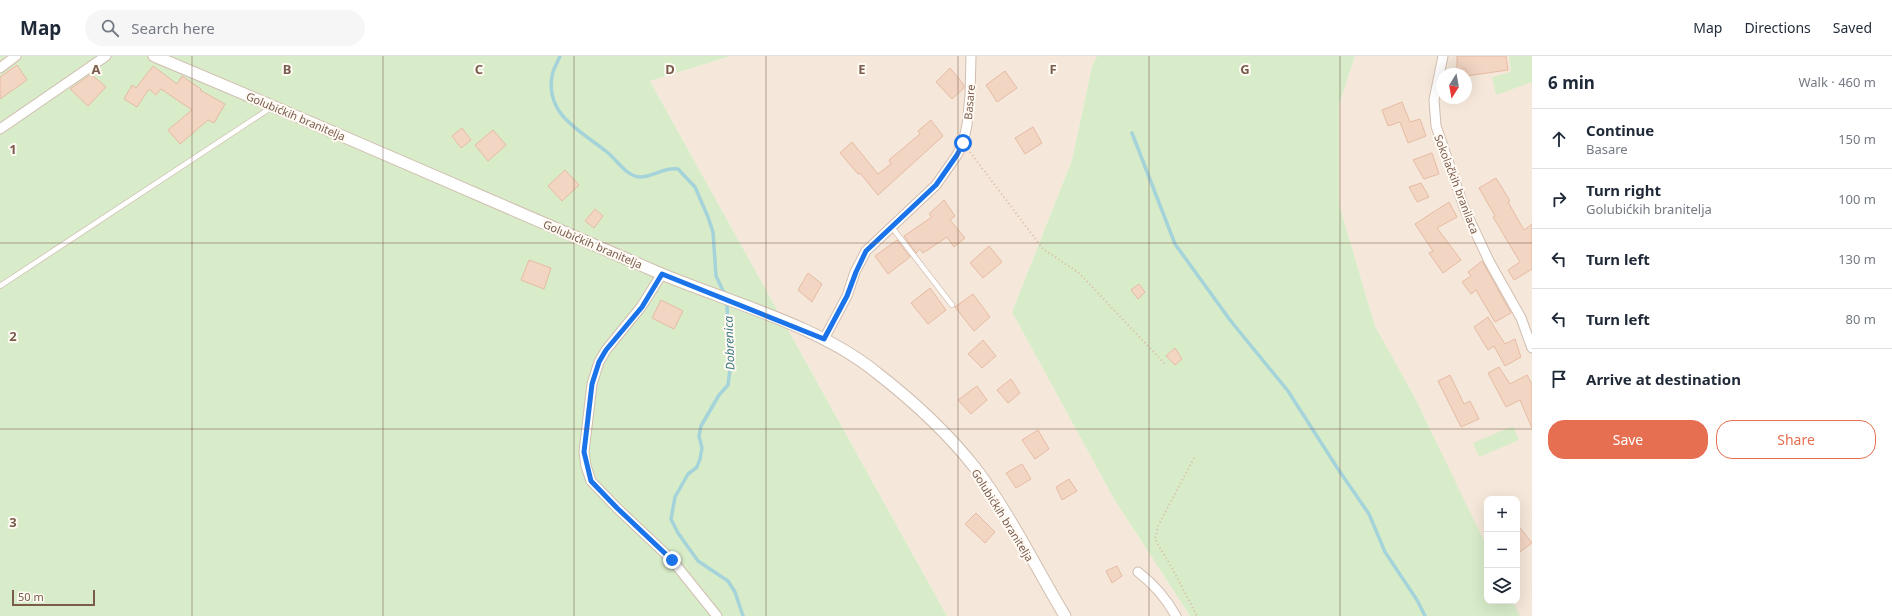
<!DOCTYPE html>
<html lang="en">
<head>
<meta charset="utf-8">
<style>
	body { margin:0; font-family:"Noto Sans",sans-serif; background:#f6f6f7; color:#1f2937 }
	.controls { position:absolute; right:12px; bottom:12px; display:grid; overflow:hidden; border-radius:8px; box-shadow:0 4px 16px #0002 }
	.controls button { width:36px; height:36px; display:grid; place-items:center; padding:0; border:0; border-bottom:1px solid #e0e1e3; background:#fff; color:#1f2937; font:20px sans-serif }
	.compass { position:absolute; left:1436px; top:12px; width:36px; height:36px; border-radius:50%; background:#fff; box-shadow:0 4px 16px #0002; rotate:191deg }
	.scale { position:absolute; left:12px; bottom:10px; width:83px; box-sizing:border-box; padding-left:4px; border:2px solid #7a5c4d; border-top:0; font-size:11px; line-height:14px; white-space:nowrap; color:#7a5c4d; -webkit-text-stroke:3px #fffaf3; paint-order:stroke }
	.stop { position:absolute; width:12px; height:12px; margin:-9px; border:3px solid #1a73e8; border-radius:50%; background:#fff }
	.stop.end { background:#1a73e8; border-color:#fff; box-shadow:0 1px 4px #0008 }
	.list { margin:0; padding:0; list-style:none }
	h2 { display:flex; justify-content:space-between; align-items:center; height:52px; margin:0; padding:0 16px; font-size:17px }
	h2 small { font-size:13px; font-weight:400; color:#747a83 }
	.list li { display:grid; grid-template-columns:26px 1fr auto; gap:12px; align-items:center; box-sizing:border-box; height:60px; padding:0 16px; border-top:1px solid #e0e1e3 }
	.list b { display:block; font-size:15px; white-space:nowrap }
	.list p { margin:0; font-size:13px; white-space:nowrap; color:#747a83 }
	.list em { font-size:13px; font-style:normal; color:#747a83 }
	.actions { display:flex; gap:8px; padding:12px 16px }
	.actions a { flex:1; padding:9px 0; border:1px solid #e76f51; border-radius:16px; text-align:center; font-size:14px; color:#e76f51 }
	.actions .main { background:#e76f51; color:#fff }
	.icon { flex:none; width:22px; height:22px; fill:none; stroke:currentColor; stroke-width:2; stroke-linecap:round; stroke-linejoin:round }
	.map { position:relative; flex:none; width:1532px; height:560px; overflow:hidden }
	header { display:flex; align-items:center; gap:24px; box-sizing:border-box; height:56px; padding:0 20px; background:#fff; border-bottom:1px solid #e0e1e3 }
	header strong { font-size:19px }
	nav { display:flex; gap:22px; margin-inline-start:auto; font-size:14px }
	.search { width:280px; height:36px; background:#f6f6f7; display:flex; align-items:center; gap:10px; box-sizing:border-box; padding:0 14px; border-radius:22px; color:#747a83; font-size:15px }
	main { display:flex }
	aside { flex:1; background:#fff }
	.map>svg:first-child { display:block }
	.residential { fill:#f5e8da; fill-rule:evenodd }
	.green { fill:#d8ecc9 }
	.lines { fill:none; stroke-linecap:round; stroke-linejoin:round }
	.stream { stroke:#a5d3da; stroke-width:3.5 }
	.building { fill:#f3d5c3; stroke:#e6bba3 }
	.service-casing { stroke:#d1beb0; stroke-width:6 }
	.minor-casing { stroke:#d1beb0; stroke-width:11 }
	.tertiary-casing { stroke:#d1beb0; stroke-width:13 }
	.path { stroke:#d9b8a5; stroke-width:2; stroke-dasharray:1 3; stroke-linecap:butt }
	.service { stroke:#fff; stroke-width:4.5 }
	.minor { stroke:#fff; stroke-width:9 }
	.tertiary { stroke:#fff; stroke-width:11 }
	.route { stroke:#1a73e8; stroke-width:5 }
	.grid { fill:none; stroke:#7a5c4d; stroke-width:1; stroke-opacity:0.55 }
	.labels { text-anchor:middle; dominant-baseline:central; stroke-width:4; stroke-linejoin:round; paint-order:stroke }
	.street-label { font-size:11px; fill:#7a5c4d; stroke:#fffaf3 }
	.water-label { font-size:12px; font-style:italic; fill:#437c86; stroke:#fffaf3 }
	.grid-label { font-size:13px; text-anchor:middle; font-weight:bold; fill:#7a5c4d; stroke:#fffaf3; stroke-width:4; stroke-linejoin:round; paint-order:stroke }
</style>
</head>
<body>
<header>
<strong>Map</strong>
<div class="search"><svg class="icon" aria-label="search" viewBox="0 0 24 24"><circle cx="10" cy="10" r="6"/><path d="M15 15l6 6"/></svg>Search here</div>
<nav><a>Map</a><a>Directions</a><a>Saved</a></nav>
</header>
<main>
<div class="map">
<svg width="1532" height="560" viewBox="0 0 1532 560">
	<rect width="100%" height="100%" fill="#fdf6ec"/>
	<g class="residential">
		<path d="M731 0H1097L1092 10 1072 104 1012 256 1114 443 1190 560H947L650 25Z"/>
		<path d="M1355 0H1532V560H1519L1512 545H1517V443H1487V493L1414 340 1375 270 1339 148V49ZM1442 18H1466V42H1442Z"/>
	</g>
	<g class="green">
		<path d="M0 0H731L650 25 947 560H0Z"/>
		<path d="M1097 0H1355L1339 49V148L1375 270 1414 340 1487 491V545H1513L1520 560H1190L1114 443 1012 256 1072 104 1092 10Z"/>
		<path d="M1509 0H1532V26L1496 39 1492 21 1511 16Z"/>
		<path d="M1513 370 1519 384 1479 401 1473 387Z"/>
	</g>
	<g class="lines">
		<g class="stream">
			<path d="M560 0C558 6 553 13 552 20 545 59 581 75 607 96 617 104 626 120 640 121 654 121 663 111 678 113L695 131 708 161 713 176 716 220 725 239"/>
			<path d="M1132 77 1175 188 1230 264 1288 335 1338 413 1369 458 1385 496 1417 544 1425 560"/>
			<path d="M727 245 728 290 731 305 728 329 719 339 701 370 699 380 702 392 700 403 697 411 688 418 675 441 671 463 678 477 698 505 728 525 735 536 743 560"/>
		</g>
	</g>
	<g class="building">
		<path d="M1457 0H1506L1508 14 1466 20V13H1457Z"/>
		<path d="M17 9 27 24 0 43V21Z"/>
		<path d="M153 10 177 28 182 20 201 33 200 34 225 48 214 67 208 64 180 88 168 74 192 54 161 33 156 39 149 33 137 51 124 43 132 29 136 32Z"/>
		<path d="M950 12 964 29V32L952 43 936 26Z"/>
		<path d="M1005 15 1017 32 997 46 986 29Z"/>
		<path d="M91 18 106 31 88 50 70 33Z"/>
		<path d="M1402 46 1410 66 1420 63 1426 80 1408 87 1400 66 1388 70 1382 54Z"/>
		<path d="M931 64 943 80 878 139 860 117 858 118 840 97 852 86 878 118 891 108 889 104 920 78 918 75Z"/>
		<path d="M1033 71 1042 87 1025 98 1015 82Z"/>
		<path d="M462 72 471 84 461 92 452 80Z"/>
		<path d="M493 74 506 89 488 105 475 89Z"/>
		<path d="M1432 97 1439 118 1424 123 1413 104Z"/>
		<path d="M565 114 579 129 562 145 548 130Z"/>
		<path d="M1496 122 1510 145 1508 146 1524 174 1532 168V213L1514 224 1508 214 1520 206 1493 161 1495 160 1479 132Z"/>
		<path d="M1421 127 1429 141 1417 146 1409 131Z"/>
		<path d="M944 144 955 160 950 164 965 182 954 191 947 181 923 197 920 193 916 197 904 180 932 161 929 158Z"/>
		<path d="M1449 146 1457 161 1437 172 1461 204 1443 217 1429 197 1433 195 1415 168Z"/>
		<path d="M595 153 603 160 594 172 585 165Z"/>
		<path d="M897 184 910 201 888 218 875 200Z"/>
		<path d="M989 190 1002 206 983 222 970 207Z"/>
		<path d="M529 204 551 212 544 233 521 224Z"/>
		<path d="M1482 205 1511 257 1495 266 1476 234 1471 238 1462 226 1471 220 1468 216Z"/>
		<path d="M808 217 822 228 812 246 798 234Z"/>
		<path d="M1139 228 1145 236 1138 243 1131 234Z"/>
		<path d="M930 232 946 254 928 268 911 247Z"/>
		<path d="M973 238 990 261 974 275 955 251Z"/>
		<path d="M661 244 683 255 674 273 652 262Z"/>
		<path d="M1488 261 1505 288 1515 283 1521 301 1505 310 1494 290 1488 294 1474 271Z"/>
		<path d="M983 284 996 300 982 312 968 298Z"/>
		<path d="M1175 292 1182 303 1175 309 1166 300Z"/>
		<path d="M1499 311 1510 328 1527 319 1532 328V372L1520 344 1506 351 1488 317Z"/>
		<path d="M1450 319 1464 348 1470 345 1479 363 1461 371 1438 325Z"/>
		<path d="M1011 323 1020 337 1008 347 997 334Z"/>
		<path d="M977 330 987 344 971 358 958 344Z"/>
		<path d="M1038 374 1049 393 1035 403 1022 384Z"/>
		<path d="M1022 408 1031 423 1016 432 1006 417Z"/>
		<path d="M1069 423 1077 435 1062 444 1056 431Z"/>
		<path d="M976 457 995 476 985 487 965 468Z"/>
		<path d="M1517 468 1532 487 1517 498Z"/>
		<path d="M1117 510 1122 520 1112 527 1106 515Z"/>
	</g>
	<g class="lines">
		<defs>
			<g id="service">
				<path d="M891 170 952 249"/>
				<path d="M0 230 272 51"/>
			</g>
			<g id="minor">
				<path d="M1443 0 1434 44 1436 70 1465 154 1489 205 1521 262 1532 292"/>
				<path d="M0 12 16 0"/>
				<path d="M0 73 106 0"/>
				<path d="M662 218 641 251 606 294 599 306 592 328 584 396 586 410 591 425 617 452 672 504 717 560"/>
				<path d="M824 283 847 240 855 216 866 195 936 129 957 99 963 87 967 69 970 39 971 0"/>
				<path d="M1138 516C1155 529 1166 542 1176 560"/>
			</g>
			<path id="tertiary" d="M154 0C322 70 489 144 657 216 727 246 817 268 877 317 913 345 948 377 976 413 1010 458 1036 512 1065 560"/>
		</defs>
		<use href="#service" class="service-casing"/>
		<use href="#minor" class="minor-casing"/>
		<use href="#tertiary" class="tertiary-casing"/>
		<g class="path">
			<path d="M970 96 1043 193 1079 217 1165 308"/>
			<path d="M1194 402 1158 470 1155 483 1172 512 1197 560"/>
		</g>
		<use href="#service" class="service"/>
		<use href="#minor" class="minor"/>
		<use href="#tertiary" class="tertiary"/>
	</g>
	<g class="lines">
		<path class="route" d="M672 504 617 452 591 425 584 396 592 328 599 306 606 294 642 251 662 218 824 283 847 240 856 216 866 195 936 129 957 99 963 87"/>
	</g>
	<path class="grid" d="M192 0V560M383 0V560M574 0V560M766 0V560M958 0V560M1149 0V560M1340 0V560M0 187H1532M0 373H1532"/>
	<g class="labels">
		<g class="street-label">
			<text transform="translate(969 46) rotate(-85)">Basare</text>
			<text transform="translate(296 60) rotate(23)">Golubićkih branitelja</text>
			<text transform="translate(1457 128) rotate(69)">Sokolačkih branilaca</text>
			<text transform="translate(593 188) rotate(23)">Golubićkih branitelja</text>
			<text transform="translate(1003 459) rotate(58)">Golubićkih branitelja</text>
		</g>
		<g class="water-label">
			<text transform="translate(729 287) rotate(-92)">Dobrenica</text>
		</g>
	</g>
	<g class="grid-label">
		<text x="96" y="18">A</text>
		<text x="287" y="18">B</text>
		<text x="479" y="18">C</text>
		<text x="670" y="18">D</text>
		<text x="862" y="18">E</text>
		<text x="1053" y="18">F</text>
		<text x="1245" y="18">G</text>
		<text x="13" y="98">1</text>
		<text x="13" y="285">2</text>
		<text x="13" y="471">3</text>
	</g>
</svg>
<div class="controls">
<button>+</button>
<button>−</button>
<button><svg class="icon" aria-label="layers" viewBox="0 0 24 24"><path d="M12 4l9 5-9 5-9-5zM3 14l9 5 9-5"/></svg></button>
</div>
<svg class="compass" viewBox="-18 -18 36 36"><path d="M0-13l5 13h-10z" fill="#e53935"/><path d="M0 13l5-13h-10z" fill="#747a83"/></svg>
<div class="scale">50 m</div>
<div class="stop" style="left:963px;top:87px"></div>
<div class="stop end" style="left:672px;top:504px"></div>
</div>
<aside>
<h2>6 min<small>Walk · 460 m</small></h2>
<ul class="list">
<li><svg class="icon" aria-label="ahead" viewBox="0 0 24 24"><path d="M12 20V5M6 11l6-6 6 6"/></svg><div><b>Continue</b><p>Basare</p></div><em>150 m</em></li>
<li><svg class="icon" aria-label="right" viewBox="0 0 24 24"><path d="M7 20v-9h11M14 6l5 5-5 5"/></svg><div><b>Turn right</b><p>Golubićkih branitelja</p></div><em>100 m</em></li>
<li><svg class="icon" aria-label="left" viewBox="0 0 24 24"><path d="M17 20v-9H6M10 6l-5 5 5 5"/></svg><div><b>Turn left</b></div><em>130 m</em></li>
<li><svg class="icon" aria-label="left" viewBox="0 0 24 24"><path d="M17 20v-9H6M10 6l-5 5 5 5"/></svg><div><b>Turn left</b></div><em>80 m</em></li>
<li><svg class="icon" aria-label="arrive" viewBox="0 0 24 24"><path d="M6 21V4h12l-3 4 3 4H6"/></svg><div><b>Arrive at destination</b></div></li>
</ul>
<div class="actions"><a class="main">Save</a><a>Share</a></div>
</aside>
</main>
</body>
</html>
